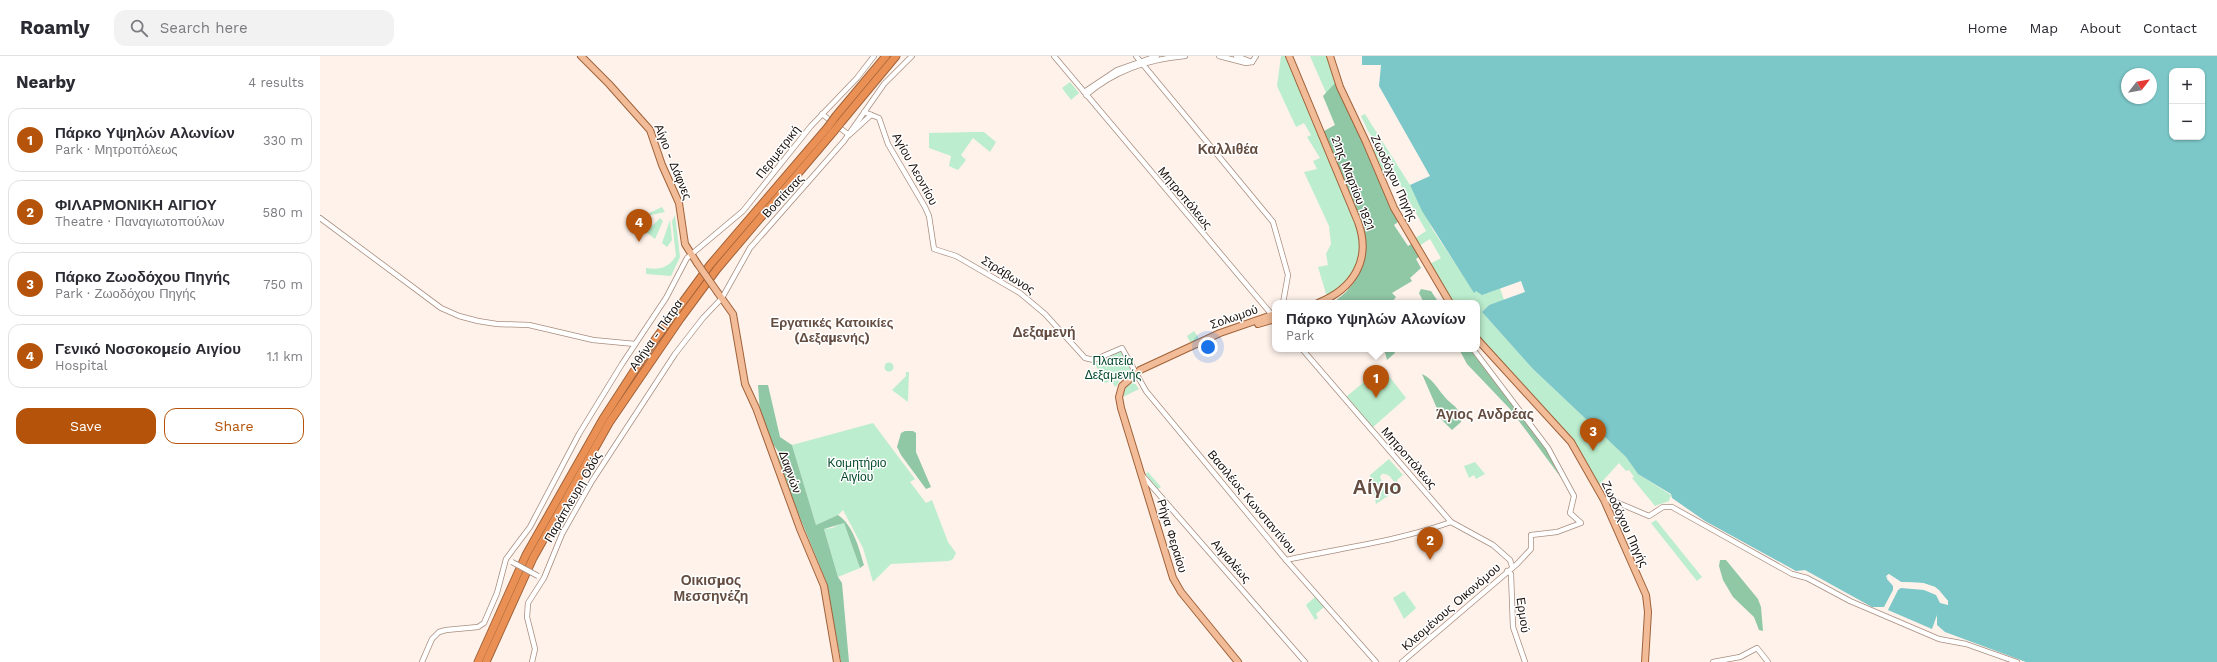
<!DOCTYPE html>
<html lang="en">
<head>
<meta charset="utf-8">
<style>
	body { margin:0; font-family:"Work Sans",sans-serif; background:#f2f2f3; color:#2b2b33 }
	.controls { position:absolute; right:12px; top:12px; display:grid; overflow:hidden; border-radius:8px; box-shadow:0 1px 3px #0004 }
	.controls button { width:36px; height:36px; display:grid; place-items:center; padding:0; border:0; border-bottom:1px solid #e1e1e2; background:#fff; color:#2b2b33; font:20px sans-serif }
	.compass { position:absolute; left:1801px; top:12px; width:36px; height:36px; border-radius:50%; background:#fff; box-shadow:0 1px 3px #0004; rotate:59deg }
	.you { position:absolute; left:888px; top:291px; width:14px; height:14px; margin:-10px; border:3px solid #fff; border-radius:50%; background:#1a73e8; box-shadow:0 0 0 6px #1a73e833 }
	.badge { display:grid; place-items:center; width:26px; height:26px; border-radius:50%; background:#b45309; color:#fff; font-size:13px; font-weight:700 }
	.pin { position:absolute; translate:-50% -33px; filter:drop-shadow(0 1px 2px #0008) }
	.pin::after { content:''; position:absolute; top:21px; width:14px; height:12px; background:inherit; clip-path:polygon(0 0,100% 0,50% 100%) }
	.popup { position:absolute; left:952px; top:244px; width:208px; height:52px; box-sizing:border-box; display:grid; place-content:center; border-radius:8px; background:#fff; filter:drop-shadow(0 1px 3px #0005); font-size:13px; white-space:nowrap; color:#7c7c81 }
	.popup b { font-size:15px; color:#2b2b33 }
	.popup::after { content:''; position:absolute; left:50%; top:100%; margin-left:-8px; border:8px solid transparent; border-top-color:#fff }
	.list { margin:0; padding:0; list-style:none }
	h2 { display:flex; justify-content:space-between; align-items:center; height:52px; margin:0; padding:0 16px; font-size:17px }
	h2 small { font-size:13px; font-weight:400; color:#7c7c81 }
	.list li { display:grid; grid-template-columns:26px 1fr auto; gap:12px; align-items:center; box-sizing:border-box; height:64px; margin:0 8px 8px; padding:0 8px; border:1px solid #e1e1e2; border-radius:12px }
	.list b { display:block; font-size:15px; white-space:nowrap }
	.list p { margin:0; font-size:13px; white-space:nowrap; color:#7c7c81 }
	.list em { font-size:13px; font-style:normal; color:#7c7c81 }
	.actions { display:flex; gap:8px; padding:12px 16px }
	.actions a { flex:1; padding:9px 0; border:1px solid #b45309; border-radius:12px; text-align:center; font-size:14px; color:#b45309 }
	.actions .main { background:#b45309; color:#fff }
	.icon { flex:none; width:22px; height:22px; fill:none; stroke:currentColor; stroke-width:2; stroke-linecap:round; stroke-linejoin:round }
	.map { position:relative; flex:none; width:1897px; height:606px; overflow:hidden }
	header { display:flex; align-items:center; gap:24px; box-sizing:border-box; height:56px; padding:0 20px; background:#fff; border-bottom:1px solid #e1e1e2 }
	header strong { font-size:19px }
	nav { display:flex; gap:22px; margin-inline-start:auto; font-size:14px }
	.search { width:280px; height:36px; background:#f2f2f3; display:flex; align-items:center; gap:10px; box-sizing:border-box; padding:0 14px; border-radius:12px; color:#7c7c81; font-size:15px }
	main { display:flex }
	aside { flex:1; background:#fff }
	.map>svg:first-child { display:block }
	.green { fill:#bcedce; fill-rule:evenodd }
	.forest { fill:#90c7a5 }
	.water { fill:#7cc7c8; fill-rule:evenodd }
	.pier { fill:#fef2eb }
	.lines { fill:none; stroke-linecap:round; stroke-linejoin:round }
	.minor-casing { stroke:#a88e7f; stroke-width:6 }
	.major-casing { stroke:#a06239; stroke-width:8 }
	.highway-casing { stroke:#a06239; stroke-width:9 }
	.minor { stroke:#fff; stroke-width:4.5 }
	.major { stroke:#f2bc98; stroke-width:6 }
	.highway { stroke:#ea9054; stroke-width:7 }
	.minor-bridge-casing { stroke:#a88e7f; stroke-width:6; stroke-linecap:butt }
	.major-bridge-casing { stroke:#a06239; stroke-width:8; stroke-linecap:butt }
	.highway-bridge-casing { stroke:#a06239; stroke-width:9; stroke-linecap:butt }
	.minor-bridge { stroke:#fff; stroke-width:4.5 }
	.major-bridge { stroke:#f2bc98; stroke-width:6 }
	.highway-bridge { stroke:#ea9054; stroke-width:7 }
	.labels { text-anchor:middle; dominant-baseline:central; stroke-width:3; stroke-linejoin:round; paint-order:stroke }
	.street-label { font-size:12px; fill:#160d08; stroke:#fff }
	.park-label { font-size:12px; fill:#024929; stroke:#fff }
	.neighbourhood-label { font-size:13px; font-weight:bold; fill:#644d40; stroke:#fff }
	.quarter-label { font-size:14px; font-weight:bold; fill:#644d40; stroke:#fff }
	.town-label { font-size:20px; font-weight:bold; fill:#644d40; stroke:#fff }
</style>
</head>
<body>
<header>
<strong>Roamly</strong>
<div class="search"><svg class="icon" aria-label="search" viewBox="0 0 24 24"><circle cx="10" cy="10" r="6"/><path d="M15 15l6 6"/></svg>Search here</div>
<nav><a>Home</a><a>Map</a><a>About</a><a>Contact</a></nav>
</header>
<main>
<aside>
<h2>Nearby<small>4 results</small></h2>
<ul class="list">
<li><span class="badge">1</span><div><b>Πάρκο Υψηλών Αλωνίων</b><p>Park · Μητροπόλεως</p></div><em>330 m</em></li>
<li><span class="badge">2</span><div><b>ΦΙΛΑΡΜΟΝΙΚΗ ΑΙΓΙΟΥ</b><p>Theatre · Παναγιωτοπούλων</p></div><em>580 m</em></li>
<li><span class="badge">3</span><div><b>Πάρκο Ζωοδόχου Πηγής</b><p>Park · Ζωοδόχου Πηγής</p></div><em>750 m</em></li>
<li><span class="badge">4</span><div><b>Γενικό Νοσοκομείο Αιγίου</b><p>Hospital</p></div><em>1.1 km</em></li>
</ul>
<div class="actions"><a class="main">Save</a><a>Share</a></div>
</aside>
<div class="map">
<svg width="1897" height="606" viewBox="0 0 1897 606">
	<rect width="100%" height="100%" fill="#fef2eb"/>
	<g class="green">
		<path d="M961 0H966L1037 170C1041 188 1042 212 1027 227 1021 232 1013 237 1007 241L998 211 1008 209 1006 198 1011 188 1009 170 984 116 997 113 993 105 1000 102 987 81 991 79 984 67 976 71 957 30Z"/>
		<path d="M990 0H1008L1017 29 1007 39Z"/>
		<path d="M750 26 759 37 751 44 742 32Z"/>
		<path d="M1045 58 1090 129 1113 174 1154 236 1155 234 1168 237 1180 232 1184 244 1169 249 1162 256 1213 313 1306 401 1318 418 1351 439 1349 445 1335 450 1312 422 1314 421 1309 414 1306 415 1299 407 1279 429 1224 355 1157 279V247H1133L1110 208 1121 202 1110 183 1099 190 1094 183 1106 175 1071 112 1061 116 1052 95 1057 89 1048 75 1041 60Z"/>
		<path d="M654 76H664L676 86 670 96 653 82 641 99 646 104 638 114 629 110 631 100 609 92V77Z"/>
		<path d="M342 151 345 156 321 161Z"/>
		<path d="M355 159 360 201 351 220 326 218V212C340 214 348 212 356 200L352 165Z"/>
		<path d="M333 162 330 166 324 165 319 171 326 177 324 178 314 170Z"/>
		<path d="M340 162 343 165 335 183 326 176Z"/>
		<path d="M350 164 352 184 347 191 342 187Z"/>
		<path d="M874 275 880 284 871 288 867 280Z"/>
		<path d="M800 294 811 314 801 322 796 331 790 325 785 327 775 308Z"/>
		<circle cx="569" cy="311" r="4.5"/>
		<path d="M1062 311 1086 342 1052 372 1026 341Z"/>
		<path d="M586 316H589L588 346 572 334 586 320Z"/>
		<path d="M814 326 819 333 803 341 806 331Z"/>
		<path d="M553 367 595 423 590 426 606 447 612 444 628 486 636 497 633 503 629 505 571 508 553 526 543 492 523 454 518 459 496 469 472 389Z"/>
		<path d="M1069 403 1083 419 1077 424 1081 431 1056 448 1050 419ZM1062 418C1070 417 1071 423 1076 428L1073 434 1067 436 1059 426 1062 425 1060 421Z"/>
		<path d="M1155 406 1165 418 1156 423 1154 419 1149 422 1144 410Z"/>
		<path d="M828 416 841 431 838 433 825 418Z"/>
		<path d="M1336 464 1382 521 1377 525 1331 467Z"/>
		<path d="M522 467H524L540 512 518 521 504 473 512 472Z"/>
		<path d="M1084 535 1096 552 1084 563 1073 542Z"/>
		<path d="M995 541 1004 551 996 558 998 562 995 564 986 549Z"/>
	</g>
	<g class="forest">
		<path d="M1016 26 1029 58 1083 169 1078 166 1074 169 1088 190 1093 187 1100 200 1096 203 1101 212 1090 222 1092 225 1072 237 1076 241 1071 247H1013L1026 236 1035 225 1044 194 1033 156 1004 75 1015 69 1003 40Z"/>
		<path d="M1101 233 1111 235 1119 247H1104L1099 237Z"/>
		<path d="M1064 293H1073L1075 297 1067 304Z"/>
		<path d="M1139 293H1150L1227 393 1242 423 1190 353 1147 308Z"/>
		<path d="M1102 318C1113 323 1117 332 1124 340 1131 349 1143 353 1141 366L1132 374 1122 364Z"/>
		<path d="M438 329H448L460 381 472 389 496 469 518 459C533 469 539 492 544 509L540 512 524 467 504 473 518 521 522 527 529 606H521L506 525 458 408V395L449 383 440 357Z"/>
		<path d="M585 375H593L596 377V396L611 431 606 433 581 399 577 391 581 377Z"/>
		<path d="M1400 504H1406L1438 543 1441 551 1443 575 1439 574 1434 561 1413 541 1403 524 1399 510Z"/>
	</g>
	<path class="water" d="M1042 0H1897V606H1706L1625 576 1617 569V559L1612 573 1568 554 1578 534 1581 532 1604 534 1616 539 1620 547 1628 549V545L1615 531 1603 527 1581 526 1568 518 1567 523 1573 530V534L1564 551H1552L1485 514 1476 515 1385 465 1352 442 1351 438 1318 418 1306 401 1213 313 1162 256 1169 249 1205 236 1201 225 1162 239 1156 235 1154 237 1102 155 1090 129 1110 120 1059 30 1061 9H1042ZM1852 15H1882V81H1852ZM1807 18H1831V42H1807Z"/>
	<path class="pier" d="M1569 518 1581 526 1603 527 1615 531 1619 534 1628 545V548L1614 532 1577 526 1569 520 1567 521 1568 525 1566 520Z"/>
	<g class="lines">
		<defs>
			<g id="minor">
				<path d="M734 0 953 260"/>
				<path d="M816 0 953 166 968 219 963 247"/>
				<path d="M899 0 926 7 932 6"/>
				<path d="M916 0 932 6"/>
				<path d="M932 6 936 0"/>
				<path d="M764 36 797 14 837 0"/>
				<path d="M766 39C794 15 829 3 865 0"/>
				<path d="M544 56 559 62 568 88 605 151 609 160 614 193 636 200 700 237 725 258 765 302 774 304 802 292 826 335 966 504 1056 606"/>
				<path d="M502 58 529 79 551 59"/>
				<path d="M0 162 121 252 139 260 158 265 177 268 209 269 273 284 315 288"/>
				<path d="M982 293 1131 466 1173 489 1190 504 1192 510"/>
				<path d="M822 419 985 606"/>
				<path d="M1284 444 1289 443 1329 460 1343 451H1352L1472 518 1487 522 1530 545 1619 583 1646 588 1697 606"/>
				<path d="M966 504C1021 492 1078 485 1131 466"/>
				<path d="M1187 515 1191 518 1193 571 1205 606"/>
				<path d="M102 606 112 583 119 576 126 574 158 571 164 567 177 537 186 503 210 471 259 378 302 308 346 242 367 202 423 155 491 70 537 22 554 0"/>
				<path d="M212 606 215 593 207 561 208 547 224 522 242 478 272 425 355 298 383 262 402 242 430 192 524 85 564 28 592 0"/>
				<path d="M1082 606 1197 508 1211 493V479L1237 476 1261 467 1250 457 1254 440 1228 392 1153 293"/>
				<path d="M1393 606 1420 601 1437 592 1448 606"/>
			</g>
			<g id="major">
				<path d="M261 0 289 28 330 74 342 109 359 147 365 188 377 207"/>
				<path d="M969 0 1038 166C1052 204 1033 233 998 247"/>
				<path d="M1010 0 1020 31 1046 86 1074 152 1130 247"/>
				<path d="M398 237 413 258 425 328 436 352 480 473 504 530 517 606"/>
				<path d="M938 268 955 263"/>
				<path d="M1157 283 1251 386 1284 444 1326 539 1328 556 1325 606"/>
				<path d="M918 606 861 536 853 522 801 352 799 341 802 330 820 314 900 277 955 258"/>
			</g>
			<g id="highway">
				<path d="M516 60 566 0"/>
				<path d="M522 65 576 0"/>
				<path d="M158 606 206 499 283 363 329 292 390 209 508 71"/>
				<path d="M166 606 213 502 289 367 360 263 397 213 514 75"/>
			</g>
		</defs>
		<use href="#minor" class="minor-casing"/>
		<use href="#major" class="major-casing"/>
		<use href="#highway" class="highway-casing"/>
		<use href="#minor" class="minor"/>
		<use href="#major" class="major"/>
		<use href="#highway" class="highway"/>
		<defs>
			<path id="minor-bridge" d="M192 506 218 520"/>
			<path id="major-bridge" d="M377 207 398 237"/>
			<g id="highway-bridge">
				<path d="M508 71 516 60"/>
				<path d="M514 75 522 65"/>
			</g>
		</defs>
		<use href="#minor-bridge" class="minor-bridge-casing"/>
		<use href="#major-bridge" class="major-bridge-casing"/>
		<use href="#highway-bridge" class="highway-bridge-casing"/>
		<use href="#minor-bridge" class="minor-bridge"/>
		<use href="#major-bridge" class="major-bridge"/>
		<use href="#highway-bridge" class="highway-bridge"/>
	</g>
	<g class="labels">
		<g class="street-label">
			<text transform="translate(458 96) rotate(-52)">Περιμετρική</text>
			<text transform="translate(353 106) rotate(68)">Αίγιο - Δάφνες</text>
			<text transform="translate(595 113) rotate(61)">Αγίου Λεοντίου</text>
			<text transform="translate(1074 122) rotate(65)">Ζωοδόχου Πηγής</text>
			<text transform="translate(1033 127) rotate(69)">21ης Μαρτίου 1821</text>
			<text transform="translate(463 140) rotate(-47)">Βοστίτσας</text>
			<text transform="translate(865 142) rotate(50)">Μητροπόλεως</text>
			<text transform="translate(688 219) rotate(32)">Στράβωνος</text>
			<text transform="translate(914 261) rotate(-19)">Σολωμού</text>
			<text transform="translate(336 279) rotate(-55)">Αθήνα - Πάτρα</text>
			<text transform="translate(1089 402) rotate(49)">Μητροπόλεως</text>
			<text transform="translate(470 416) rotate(70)">Δαφνών</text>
			<text transform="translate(253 441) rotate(-60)">Παράπλευρη Οδός</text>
			<text transform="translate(932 446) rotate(50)">Βασιλέως Κωνσταντίνου</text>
			<text transform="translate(1305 468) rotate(65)">Ζωοδόχου Πηγής</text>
			<text transform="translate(852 480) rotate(73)">Ρήγα Φεραίου</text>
			<text transform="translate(911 505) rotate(49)">Αιγιαλέως</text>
			<text transform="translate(1131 551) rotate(-41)">Κλεομένους Οικονόμου</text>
			<text transform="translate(1203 559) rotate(82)">Ερμού</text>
		</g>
		<g class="park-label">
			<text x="793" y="305">Πλατεία<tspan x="793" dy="14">Δεξαμενής</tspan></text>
			<text x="537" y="407">Κοιμητήριο<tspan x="537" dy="14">Αιγίου</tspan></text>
		</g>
		<g class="neighbourhood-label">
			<text x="512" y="266">Εργατικές Κατοικίες<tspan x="512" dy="15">(Δεξαμενής)</tspan></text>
		</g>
		<g class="quarter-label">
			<text x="908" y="93">Καλλιθέα</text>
			<text x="724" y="276">Δεξαμενή</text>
			<text x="1165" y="358">Άγιος Ανδρέας</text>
			<text x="391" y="524">Οικισμος<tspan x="391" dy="16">Μεσσηνέζη</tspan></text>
		</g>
		<g class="town-label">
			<text x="1057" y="431">Αίγιο</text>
		</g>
	</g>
</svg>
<div class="controls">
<button>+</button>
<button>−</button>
</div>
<svg class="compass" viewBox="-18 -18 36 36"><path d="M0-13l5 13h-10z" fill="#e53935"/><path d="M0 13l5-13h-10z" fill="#7c7c81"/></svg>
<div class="you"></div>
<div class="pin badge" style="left:1056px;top:342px">1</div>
<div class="popup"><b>Πάρκο Υψηλών Αλωνίων</b>Park</div>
<div class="pin badge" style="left:1110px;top:504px">2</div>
<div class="pin badge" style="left:1273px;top:395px">3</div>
<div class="pin badge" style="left:319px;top:186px">4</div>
</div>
</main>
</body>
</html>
